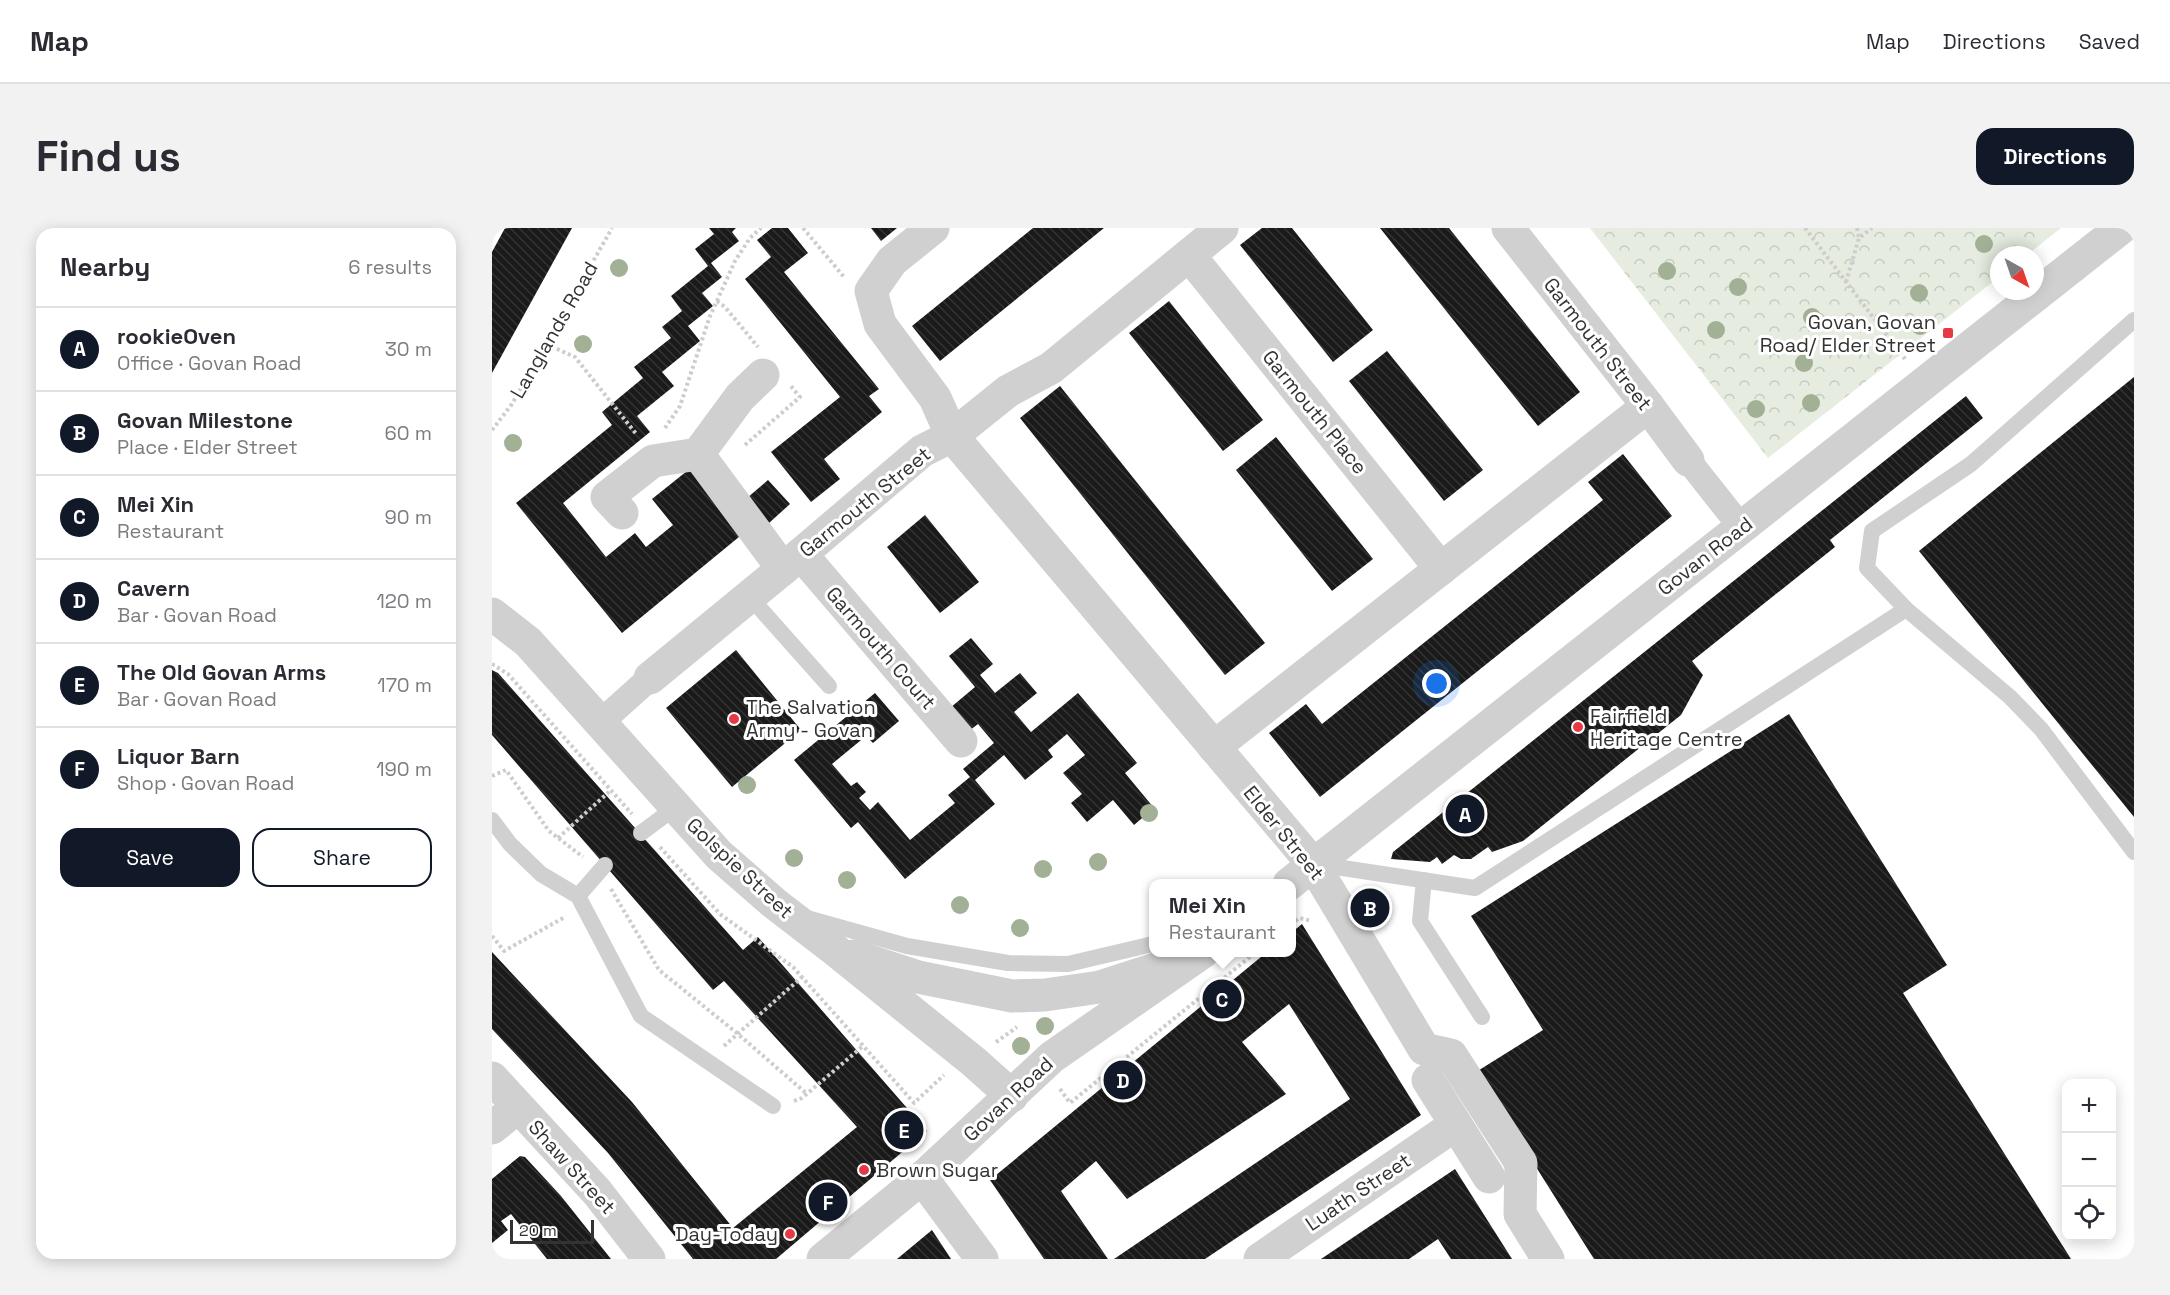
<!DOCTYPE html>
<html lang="en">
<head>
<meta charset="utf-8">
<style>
	body { margin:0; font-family:"Space Grotesk",sans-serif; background:#f2f2f3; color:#2b2b33 }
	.controls { position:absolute; right:18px; bottom:18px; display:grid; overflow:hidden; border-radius:12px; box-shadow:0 3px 15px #0003 }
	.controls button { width:54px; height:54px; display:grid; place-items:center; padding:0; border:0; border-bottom:2px solid #e1e1e2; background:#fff; color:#2b2b33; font:30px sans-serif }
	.compass { position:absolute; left:1498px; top:18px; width:54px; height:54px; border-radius:50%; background:#fff; box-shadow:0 3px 15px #0003; rotate:140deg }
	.scale { position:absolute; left:18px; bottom:15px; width:84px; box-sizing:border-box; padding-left:6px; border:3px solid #333; border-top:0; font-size:16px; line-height:21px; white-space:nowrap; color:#333; -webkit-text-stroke:4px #fff; paint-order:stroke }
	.you { position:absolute; left:945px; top:456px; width:21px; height:21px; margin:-15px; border:4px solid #fff; border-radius:50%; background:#1a73e8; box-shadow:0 0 0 9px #1a73e833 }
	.badge { display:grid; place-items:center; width:39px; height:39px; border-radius:50%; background:#111827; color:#fff; font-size:20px; font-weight:700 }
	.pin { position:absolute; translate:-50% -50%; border:3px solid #fff; box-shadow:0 2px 6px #0006 }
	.popup { position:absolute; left:657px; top:651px; width:147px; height:78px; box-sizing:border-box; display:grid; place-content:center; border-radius:12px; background:#fff; filter:drop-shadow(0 2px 4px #0005); font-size:20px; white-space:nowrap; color:#7c7c81 }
	.popup b { font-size:22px; color:#2b2b33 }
	.popup::after { content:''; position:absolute; left:50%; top:100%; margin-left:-12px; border:12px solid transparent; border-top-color:#fff }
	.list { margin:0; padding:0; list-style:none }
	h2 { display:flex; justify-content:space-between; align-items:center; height:78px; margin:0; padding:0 24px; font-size:26px }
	h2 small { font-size:20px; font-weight:400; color:#7c7c81 }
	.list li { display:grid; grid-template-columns:39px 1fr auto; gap:18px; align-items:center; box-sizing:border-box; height:84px; padding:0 24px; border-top:2px solid #e1e1e2 }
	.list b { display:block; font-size:22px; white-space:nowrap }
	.list p { margin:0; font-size:20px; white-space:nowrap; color:#7c7c81 }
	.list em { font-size:20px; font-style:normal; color:#7c7c81 }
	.actions { display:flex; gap:12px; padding:18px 24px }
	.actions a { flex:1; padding:14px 0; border:2px solid #111827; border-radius:18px; text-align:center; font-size:21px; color:#111827 }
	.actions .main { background:#111827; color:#fff }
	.icon { flex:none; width:33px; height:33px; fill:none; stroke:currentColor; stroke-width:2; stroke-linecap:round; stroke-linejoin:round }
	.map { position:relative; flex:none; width:1642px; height:1031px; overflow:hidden; border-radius:18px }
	header { display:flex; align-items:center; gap:36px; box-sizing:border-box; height:84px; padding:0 30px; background:#fff; border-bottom:2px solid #e1e1e2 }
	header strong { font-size:28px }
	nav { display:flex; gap:33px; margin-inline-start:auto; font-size:21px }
	.intro { display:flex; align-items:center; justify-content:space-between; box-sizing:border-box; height:144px; padding:0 36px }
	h1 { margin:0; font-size:42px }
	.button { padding:15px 27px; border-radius:18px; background:#111827; color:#fff; font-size:21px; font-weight:700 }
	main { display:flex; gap:36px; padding:0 36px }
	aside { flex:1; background:#fff; border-radius:18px; box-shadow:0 3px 15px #0003 }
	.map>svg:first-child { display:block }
	.forest { fill:url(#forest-crowns) }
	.building { fill:url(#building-back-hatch) }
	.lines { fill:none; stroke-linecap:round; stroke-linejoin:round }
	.path { stroke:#cdcdcd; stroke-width:4; stroke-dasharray:3 3; stroke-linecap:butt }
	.service { stroke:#d0d0d0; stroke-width:16 }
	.pedestrian { stroke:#d0d0d0; stroke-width:26 }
	.minor { stroke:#d0d0d0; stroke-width:33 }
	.tertiary { stroke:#d0d0d0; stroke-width:33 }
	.tree { fill:#a2b095 }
	.poi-dot { fill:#e63946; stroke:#fff; stroke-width:2 }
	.labels { text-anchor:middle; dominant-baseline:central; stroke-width:6; stroke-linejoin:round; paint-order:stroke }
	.poi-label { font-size:20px; fill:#333; stroke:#fff; text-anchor:start }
	.street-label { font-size:20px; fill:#333; stroke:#fff }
</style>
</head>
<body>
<header>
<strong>Map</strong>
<nav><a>Map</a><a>Directions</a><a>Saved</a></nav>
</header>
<div class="intro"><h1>Find us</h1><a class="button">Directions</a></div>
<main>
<aside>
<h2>Nearby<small>6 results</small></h2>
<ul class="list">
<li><span class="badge">A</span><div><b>rookieOven</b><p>Office · Govan Road</p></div><em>30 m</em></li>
<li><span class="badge">B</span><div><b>Govan Milestone</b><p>Place · Elder Street</p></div><em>60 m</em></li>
<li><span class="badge">C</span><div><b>Mei Xin</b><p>Restaurant</p></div><em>90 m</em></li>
<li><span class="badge">D</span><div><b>Cavern</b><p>Bar · Govan Road</p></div><em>120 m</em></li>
<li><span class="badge">E</span><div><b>The Old Govan Arms</b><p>Bar · Govan Road</p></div><em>170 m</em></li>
<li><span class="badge">F</span><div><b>Liquor Barn</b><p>Shop · Govan Road</p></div><em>190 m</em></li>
</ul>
<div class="actions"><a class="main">Save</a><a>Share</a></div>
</aside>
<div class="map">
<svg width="1642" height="1031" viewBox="0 0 1642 1031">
	<defs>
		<pattern id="forest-crowns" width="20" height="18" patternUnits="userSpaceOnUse" patternTransform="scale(1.5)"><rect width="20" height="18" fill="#e6ecdf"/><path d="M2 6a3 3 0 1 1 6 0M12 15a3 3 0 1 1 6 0" fill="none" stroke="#c6cbc0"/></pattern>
		<pattern id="building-back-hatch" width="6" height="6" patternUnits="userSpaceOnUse" patternTransform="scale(1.5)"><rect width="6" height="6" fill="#1a1a1a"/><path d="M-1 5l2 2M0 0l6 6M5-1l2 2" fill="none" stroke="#333"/></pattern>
	</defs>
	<rect width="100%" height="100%" fill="#fff"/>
	<path class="forest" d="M1098 0H1569L1535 27H1507V49L1276 230Z"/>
	<g class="building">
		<path d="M13 0H80L0 145V24Z"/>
		<path d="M217 0H244L240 4 247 13 219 35 230 49 210 65 221 78 196 98 208 113 170 144 182 158 145 188 158 204 71 275 114 329 143 305 154 319 181 297 160 271 200 239 253 304 130 405 24 275 120 197 110 184 151 150 142 139 179 110 170 99 190 83 179 68 216 38 203 21 222 6Z"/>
		<path d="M280 0H296L316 25 292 44 387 161 377 168 390 184 332 231 348 251 319 274 279 224 348 169 253 51 279 29 265 12Z"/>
		<path d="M379 0H405L389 13Z"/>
		<path d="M541 0H612L448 133 420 98Z"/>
		<path d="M770 0H800L881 102 841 134 748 17Z"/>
		<path d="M888 0H957L1088 164 1046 198Z"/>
		<path d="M677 73 771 192 731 223 637 105Z"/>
		<path d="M895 123 991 242 952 273 857 153Z"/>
		<path d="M1642 149V589L1427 323Z"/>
		<path d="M568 158 773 415 733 447 528 190Z"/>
		<path d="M1474 168 1491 190 1338 312 1343 319 1200 433 1211 447 1189 487 1031 613 1000 624 996 619 979 631H969L962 627 950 636 945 629 938 634 899 631 901 624Z"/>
		<path d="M784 209 881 331 840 363 744 242Z"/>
		<path d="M1131 226 1180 288 828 569 777 505 814 476 830 496 1111 272 1096 254Z"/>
		<path d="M276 252 298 276 277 295 255 270Z"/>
		<path d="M433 287 487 354 448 385 395 319Z"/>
		<path d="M479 410 501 436 488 447 503 465 528 445 545 465 522 484 539 504 586 465 645 535 633 545 662 580 642 597 621 572 595 594 579 575 590 566 571 545 593 527 575 506 556 522 561 529 533 552 512 527 483 552 503 576 413 651 366 594 359 600 302 532 383 465 407 493 381 515 374 508 340 536 359 558 365 554 374 564 367 570 378 582 386 574 418 612 463 575 456 567 478 549 471 541 502 515 486 496 477 503 458 480 483 459 457 428Z"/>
		<path d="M244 422 309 502 240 559 174 480Z"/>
		<path d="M0 442 6 445 251 722 266 709 435 903 284 1031H201L116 925 0 801V724L140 874 241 1000 365 899 232 753 221 762 0 507Z"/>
		<path d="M1297 486 1455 737 1411 765 1579 1031H1102L984 844 1051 802 979 688Z"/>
		<path d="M810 696 929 887 713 1031H622L858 871 797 776 750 814 794 866 635 971 604 933 569 963 616 1031H552L498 952 775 724H799V705Z"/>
		<path d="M28 928 33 929 69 968 119 1031H55L19 986 9 993 16 1002 0 1015V951Z"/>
		<path d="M963 941 1020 1031H959L946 1011 917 1031H829Z"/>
		<path d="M440 1002 459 1031H405Z"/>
	</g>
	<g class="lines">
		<g class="path">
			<path d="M311 0 352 49"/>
			<path d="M1313 0 1413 131"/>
			<path d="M1365 0 1367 10"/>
			<path d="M1354 54 1367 10 1380 0"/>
			<path d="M225 73 233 79 266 119"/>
			<path d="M54 116 83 129 145 207"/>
			<path d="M173 200 188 178 218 88 243 33 258 10 269 0"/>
			<path d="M0 202 20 176 120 0"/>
			<path d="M253 217 308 169 298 157"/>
			<path d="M0 436 16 446 140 586"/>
			<path d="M0 548 14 542 57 603 91 629"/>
			<path d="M66 610 119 562"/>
			<path d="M168 619 228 686 301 739 422 875 452 847"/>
			<path d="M119 661 167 742 246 806 315 866"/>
			<path d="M799 697 807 690 820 693"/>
			<path d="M0 708 12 723 73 689"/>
			<path d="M504 814 525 799"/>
			<path d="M232 818 310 749"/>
			<path d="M568 861 578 875 764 724"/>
			<path d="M302 873 310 870 371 818"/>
		</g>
		<g class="service">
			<path d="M1642 92 1479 236 1380 303 1375 340 1414 381 1518 469 1549 501 1642 624"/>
			<path d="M257 368 337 458"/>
			<path d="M0 592 18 616 49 646 86 668 149 788 281 878"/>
			<path d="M149 605 184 579"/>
			<path d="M824 636 983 660 1414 381"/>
			<path d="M932 652 928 693 990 789"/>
			<path d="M86 668 113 637"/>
			<path d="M315 690 415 718 516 735 576 736 661 716"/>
		</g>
		<g class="pedestrian">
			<path d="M1196 232 1249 299"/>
			<path d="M109 494 158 450"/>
		</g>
		<g class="minor">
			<path d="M441 0 400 33 379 63 388 96 443 170 460 208 821 636 932 821 959 827 1029 935 1028 986 1056 1031"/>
			<path d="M1016 0 1156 178 1196 232"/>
			<path d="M697 27 949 341"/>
			<path d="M206 226 291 341"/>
			<path d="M130 285 115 269 161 233 206 226 248 169 271 147"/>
			<path d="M309 326 469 513"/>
			<path d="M158 450 309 326 430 223 460 208 516 163 559 140 730 0"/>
			<path d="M722 519 1156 178"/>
			<path d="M0 850 105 964 157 1031"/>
			<path d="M936 852 997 949"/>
			<path d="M0 900 26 879"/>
			<path d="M430 950 490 1031"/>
			<path d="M768 1031 963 897"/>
		</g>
		<g class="tertiary">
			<path d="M0 386 36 414 227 627 282 675 343 722 482 834 520 868"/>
			<path d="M797 656 1629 0"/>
			<path d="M362 728 426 749 520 768 553 767 608 759 676 737"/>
			<path d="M331 1031 430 950 560 829 711 724"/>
		</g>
	</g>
	<g class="tree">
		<circle cx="1492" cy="16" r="9"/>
		<circle cx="127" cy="40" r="9"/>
		<circle cx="1175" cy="43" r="9"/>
		<circle cx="1246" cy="59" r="9"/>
		<circle cx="1427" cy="65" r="9"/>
		<circle cx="1320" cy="89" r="9"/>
		<circle cx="1428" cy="98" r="9"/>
		<circle cx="1224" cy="102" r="9"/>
		<circle cx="91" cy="116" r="9"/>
		<circle cx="1312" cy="135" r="9"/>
		<circle cx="1319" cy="175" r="9"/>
		<circle cx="1264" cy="181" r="9"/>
		<circle cx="21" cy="215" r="9"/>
		<circle cx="255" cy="557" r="9"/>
		<circle cx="657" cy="585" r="9"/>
		<circle cx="302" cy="630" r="9"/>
		<circle cx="606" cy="634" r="9"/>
		<circle cx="551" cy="641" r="9"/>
		<circle cx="355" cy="652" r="9"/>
		<circle cx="468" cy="677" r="9"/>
		<circle cx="528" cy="700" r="9"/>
		<circle cx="553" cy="798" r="9"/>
		<circle cx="529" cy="818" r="9"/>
	</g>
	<g class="poi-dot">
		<rect x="1450" y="99" width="12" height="12" rx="3"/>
		<circle cx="242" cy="491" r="6"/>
		<circle cx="1086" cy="499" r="6"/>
		<circle cx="372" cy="942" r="6"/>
		<circle cx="298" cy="1006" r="6"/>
	</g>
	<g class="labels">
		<g class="poi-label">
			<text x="1444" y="94" text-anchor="end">Govan, Govan<tspan x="1444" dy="23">Road/ Elder Street</tspan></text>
			<text x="254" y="479">The Salvation<tspan x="254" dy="23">Army - Govan</tspan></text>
			<text x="1098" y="488">Fairfield<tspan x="1098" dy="23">Heritage Centre</tspan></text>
			<text x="384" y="942">Brown Sugar</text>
			<text x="286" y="1006" text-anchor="end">Day-Today</text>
		</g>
		<g class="street-label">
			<text transform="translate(62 102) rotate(-60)">Langlands Road</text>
			<text transform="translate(1106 116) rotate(52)">Garmouth Street</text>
			<text transform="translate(823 184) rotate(51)">Garmouth Place</text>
			<text transform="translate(373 274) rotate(-39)">Garmouth Street</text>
			<text transform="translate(1213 328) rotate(-38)">Govan Road</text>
			<text transform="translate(389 420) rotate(49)">Garmouth Court</text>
			<text transform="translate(792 605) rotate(51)">Elder Street</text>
			<text transform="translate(248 640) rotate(43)">Golspie Street</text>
			<text transform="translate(516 871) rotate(-43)">Govan Road</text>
			<text transform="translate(80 939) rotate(48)">Shaw Street</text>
			<text transform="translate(866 964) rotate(-34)">Luath Street</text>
		</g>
	</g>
</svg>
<div class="controls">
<button>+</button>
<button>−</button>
<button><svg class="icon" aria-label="locate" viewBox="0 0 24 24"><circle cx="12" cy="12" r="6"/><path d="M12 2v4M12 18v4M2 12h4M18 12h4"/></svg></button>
</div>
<svg class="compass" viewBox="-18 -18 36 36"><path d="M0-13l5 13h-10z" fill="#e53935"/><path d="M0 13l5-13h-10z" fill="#7c7c81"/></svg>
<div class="scale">20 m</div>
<div class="you"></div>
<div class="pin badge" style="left:973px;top:586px">A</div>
<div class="pin badge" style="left:878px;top:680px">B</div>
<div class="pin badge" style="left:730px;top:771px">C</div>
<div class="popup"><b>Mei Xin</b>Restaurant</div>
<div class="pin badge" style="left:631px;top:852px">D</div>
<div class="pin badge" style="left:412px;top:902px">E</div>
<div class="pin badge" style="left:336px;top:974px">F</div>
</div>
</main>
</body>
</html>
